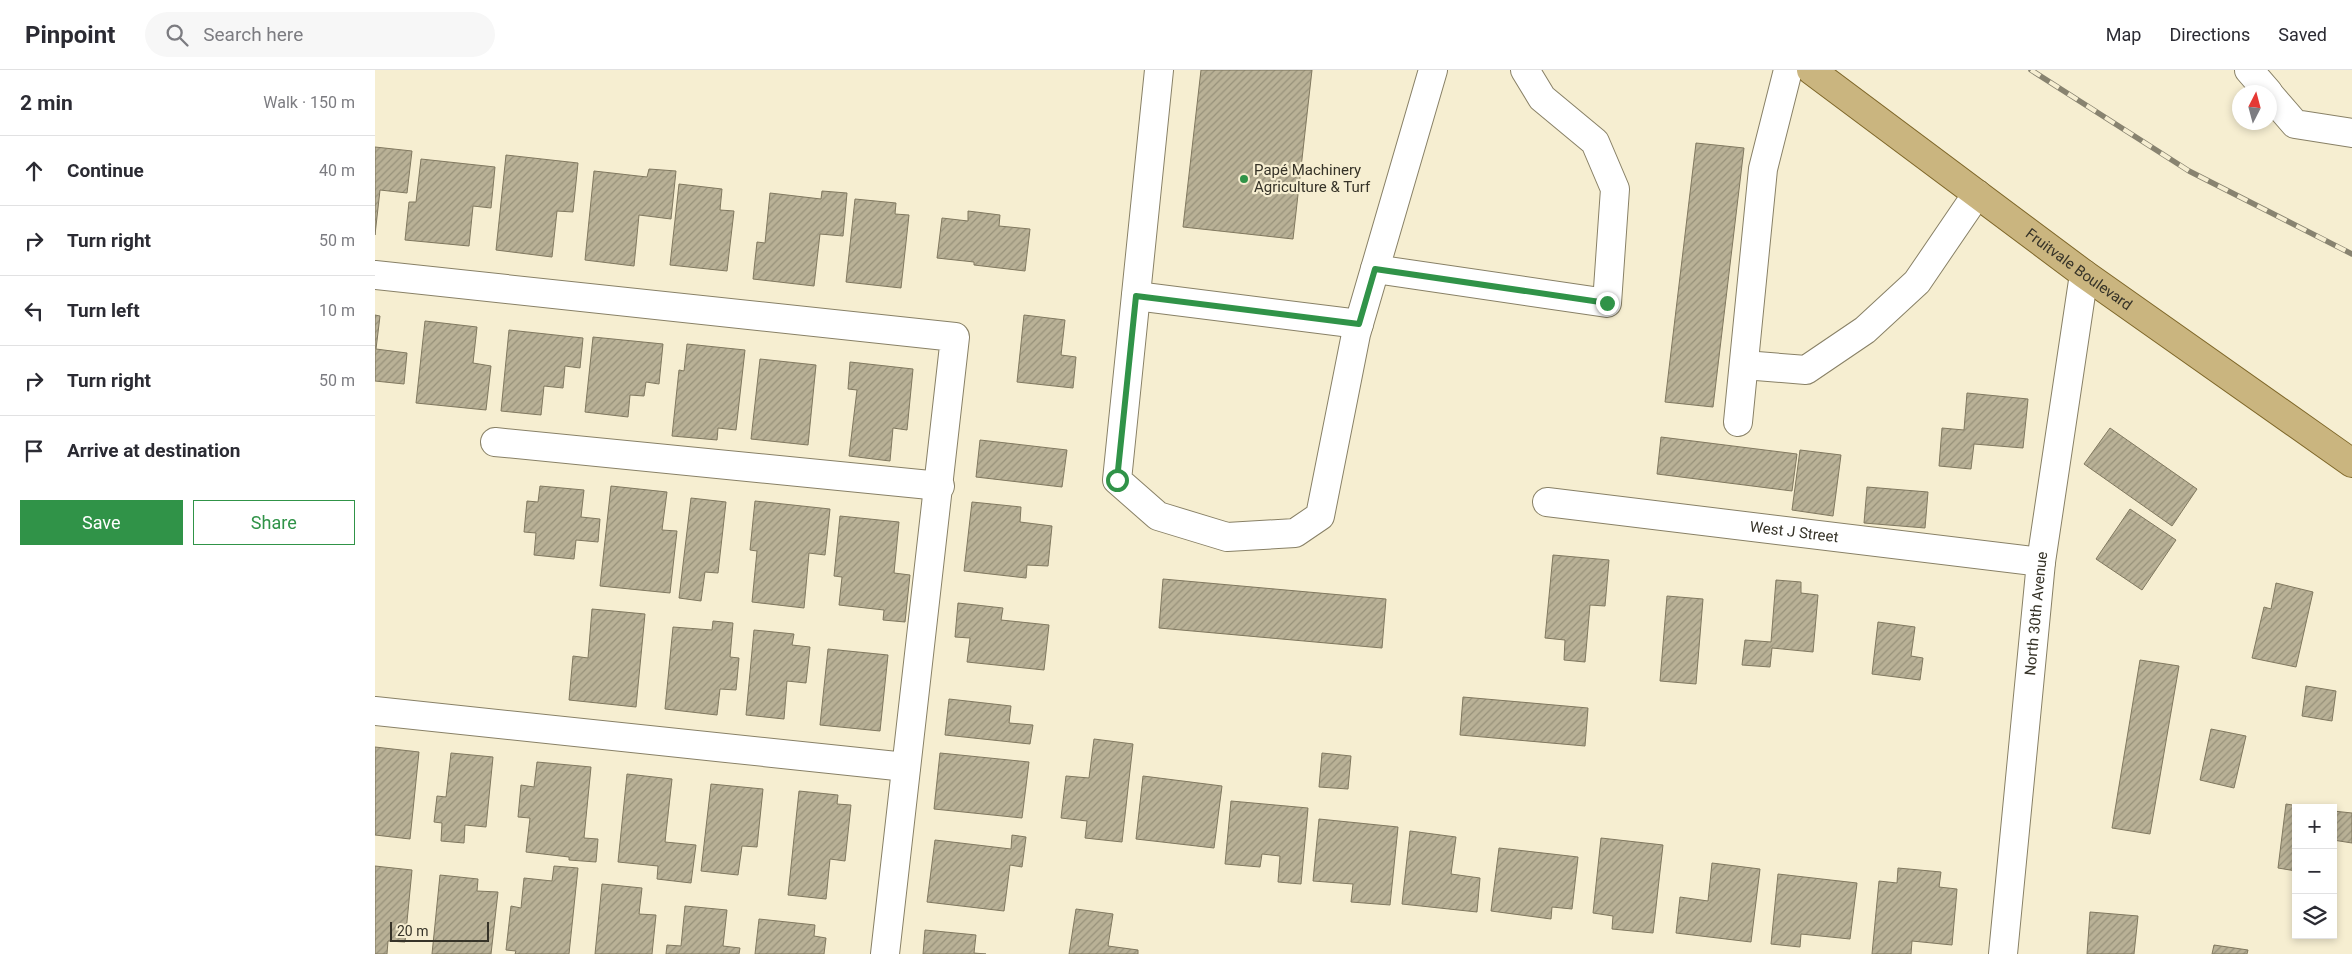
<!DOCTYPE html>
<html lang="en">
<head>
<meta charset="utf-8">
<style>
	body { margin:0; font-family:Roboto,sans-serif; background:#f7f7f7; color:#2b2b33 }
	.controls { position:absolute; right:15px; bottom:15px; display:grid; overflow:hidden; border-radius:0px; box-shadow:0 2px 8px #0003 }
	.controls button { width:45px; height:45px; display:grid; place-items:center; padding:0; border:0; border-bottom:1px solid #e1e1e2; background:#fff; color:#2b2b33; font:25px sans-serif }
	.compass { position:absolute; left:1857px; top:15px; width:45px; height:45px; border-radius:50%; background:#fff; box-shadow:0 2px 8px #0003; rotate:6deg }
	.scale { position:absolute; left:15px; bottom:12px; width:99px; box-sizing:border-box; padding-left:5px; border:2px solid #363328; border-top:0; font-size:14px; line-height:18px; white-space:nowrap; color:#363328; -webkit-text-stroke:4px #f6eed1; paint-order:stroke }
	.stop { position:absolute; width:15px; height:15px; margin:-11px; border:4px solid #309348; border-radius:50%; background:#fff }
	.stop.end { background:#309348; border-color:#fff; box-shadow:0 1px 5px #0008 }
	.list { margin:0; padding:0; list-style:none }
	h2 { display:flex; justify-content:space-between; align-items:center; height:65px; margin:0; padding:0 20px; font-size:21px }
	h2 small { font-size:16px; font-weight:400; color:#7c7c81 }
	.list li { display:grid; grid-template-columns:32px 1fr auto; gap:15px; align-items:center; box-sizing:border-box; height:70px; padding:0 20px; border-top:1px solid #e1e1e2 }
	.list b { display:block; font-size:19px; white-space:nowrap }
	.list em { font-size:16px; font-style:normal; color:#7c7c81 }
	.actions { display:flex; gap:10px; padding:15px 20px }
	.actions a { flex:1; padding:11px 0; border:1px solid #309348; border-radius:0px; text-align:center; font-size:18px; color:#309348 }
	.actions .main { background:#309348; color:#fff }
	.icon { flex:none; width:28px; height:28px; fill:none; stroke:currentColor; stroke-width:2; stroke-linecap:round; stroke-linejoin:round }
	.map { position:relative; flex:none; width:1977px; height:884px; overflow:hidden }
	header { display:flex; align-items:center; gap:30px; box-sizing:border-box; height:70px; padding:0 25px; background:#fff; border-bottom:1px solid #e1e1e2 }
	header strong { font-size:24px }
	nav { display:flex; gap:28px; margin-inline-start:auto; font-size:18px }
	.search { width:350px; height:45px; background:#f7f7f7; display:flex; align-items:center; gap:12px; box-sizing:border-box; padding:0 18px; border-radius:28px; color:#7c7c81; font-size:19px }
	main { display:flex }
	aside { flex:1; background:#fff }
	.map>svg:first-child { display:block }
	.building { fill:url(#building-hatch); stroke:#80785f }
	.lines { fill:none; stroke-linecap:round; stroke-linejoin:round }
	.minor-casing { stroke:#888066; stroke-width:30 }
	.major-casing { stroke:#7f6729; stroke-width:30 }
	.minor { stroke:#fff; stroke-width:28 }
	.major { stroke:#cab57f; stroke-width:28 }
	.rail-casing { stroke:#888370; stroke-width:5.5 }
	.rail { stroke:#f6eed1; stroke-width:4; stroke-dasharray:11; stroke-linecap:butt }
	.route { stroke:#309348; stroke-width:6 }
	.poi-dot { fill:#309348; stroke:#f6eed1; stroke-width:2 }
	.labels { text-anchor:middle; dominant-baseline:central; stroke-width:4.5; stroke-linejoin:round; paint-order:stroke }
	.poi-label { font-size:15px; fill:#363328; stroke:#f6eed1; text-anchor:start }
	.street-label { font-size:15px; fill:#363328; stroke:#f6eed1 }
</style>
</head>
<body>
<header>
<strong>Pinpoint</strong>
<div class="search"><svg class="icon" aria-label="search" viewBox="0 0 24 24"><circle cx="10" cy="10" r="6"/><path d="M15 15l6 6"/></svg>Search here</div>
<nav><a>Map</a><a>Directions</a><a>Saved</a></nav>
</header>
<main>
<aside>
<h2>2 min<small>Walk · 150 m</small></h2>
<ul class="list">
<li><svg class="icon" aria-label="ahead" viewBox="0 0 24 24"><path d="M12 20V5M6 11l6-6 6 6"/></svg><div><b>Continue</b></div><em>40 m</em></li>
<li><svg class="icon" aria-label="right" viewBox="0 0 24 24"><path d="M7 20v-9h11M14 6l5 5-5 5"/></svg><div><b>Turn right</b></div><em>50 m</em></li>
<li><svg class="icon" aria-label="left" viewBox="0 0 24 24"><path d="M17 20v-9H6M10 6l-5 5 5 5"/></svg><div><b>Turn left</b></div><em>10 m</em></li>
<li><svg class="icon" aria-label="right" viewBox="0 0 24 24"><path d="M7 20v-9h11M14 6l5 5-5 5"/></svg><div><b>Turn right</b></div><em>50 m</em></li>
<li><svg class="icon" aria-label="arrive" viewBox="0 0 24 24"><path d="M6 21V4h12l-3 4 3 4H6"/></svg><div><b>Arrive at destination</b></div></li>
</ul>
<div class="actions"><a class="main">Save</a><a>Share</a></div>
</aside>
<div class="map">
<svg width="1977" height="884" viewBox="0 0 1977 884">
	<defs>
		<pattern id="building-hatch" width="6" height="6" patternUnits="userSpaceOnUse" patternTransform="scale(1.25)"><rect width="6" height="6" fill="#b9b196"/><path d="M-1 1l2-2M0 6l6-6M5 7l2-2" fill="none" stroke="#97917a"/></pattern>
	</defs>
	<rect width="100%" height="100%" fill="#f6eed1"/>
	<g class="building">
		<path d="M826 0H937L918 169 808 157Z"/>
		<path d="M1321 73 1369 78 1338 337 1290 332Z"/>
		<path d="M0 77 37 81 32 123 5 120 0 165Z"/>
		<path d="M131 85 203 93 198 142 182 141 177 187 121 180Z"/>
		<path d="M46 89 120 97 116 138 98 136 94 176 30 170 34 132H41Z"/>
		<path d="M274 99 301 101 296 149 264 145 259 196 210 190 219 101 272 107Z"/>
		<path d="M304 114 347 119 345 140 359 141 352 201 295 195Z"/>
		<path d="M447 121 472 123 468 166 445 164 439 216 378 209 382 172 390 173 395 123 446 129Z"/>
		<path d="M480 129 521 133 520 144 534 145 526 218 471 212Z"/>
		<path d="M593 141 625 145 624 156 655 159 650 201 599 195V192L562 188 567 148 593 151Z"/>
		<path d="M0 245 5 246 1 279 32 283 29 314 0 311Z"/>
		<path d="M649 245 690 250 686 285 701 287 698 318 642 312Z"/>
		<path d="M50 251 102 257 98 293 116 296 111 340 41 333Z"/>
		<path d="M134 260 208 268 205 298 190 296 188 318 169 316 166 345 126 341Z"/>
		<path d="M218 267 288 274 284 314 271 312 269 326 255 325 253 347 210 342Z"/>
		<path d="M312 274 370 280 361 360 343 358 342 370 297 366 304 300 309 301Z"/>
		<path d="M385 289 441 295 433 375 376 369Z"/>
		<path d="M475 292 538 299 532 360 518 358 515 391 474 386 482 320 473 319Z"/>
		<path d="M1592 323 1653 329 1648 378 1599 374 1596 399 1564 396 1567 358 1589 360Z"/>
		<path d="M1735 358 1822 419 1797 456 1709 394Z"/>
		<path d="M1286 367 1422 384 1417 421 1282 404Z"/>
		<path d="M605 370 692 380 687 417 601 407Z"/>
		<path d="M1425 380 1466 385 1458 446 1417 440Z"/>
		<path d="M165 416 209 420 206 447 225 449 223 472 201 470 199 489 159 485 161 463 149 462 152 431 163 432Z"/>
		<path d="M236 416 292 422 287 460 302 461 295 523 225 516Z"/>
		<path d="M1492 417 1553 422 1550 458 1489 453Z"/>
		<path d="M316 428 351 432 343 503 330 502 326 531 304 528Z"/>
		<path d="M380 431 455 439 450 485 434 483 429 538 377 532 382 481 375 480Z"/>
		<path d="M597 432 646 437 645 452 677 456 673 496 652 495 651 508 589 501Z"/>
		<path d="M1755 439 1801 470 1767 520 1721 489Z"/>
		<path d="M465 446 524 452 519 503 535 505 530 552 508 550 509 540 464 535 467 507 459 506Z"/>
		<path d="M1178 485 1234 490 1230 536 1215 535 1210 592 1189 590 1190 570 1170 568Z"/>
		<path d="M788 509 1011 529 1007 578 784 558Z"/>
		<path d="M1401 510 1426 512V523L1443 525 1438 582 1397 578 1395 597 1367 595 1370 570 1396 572Z"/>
		<path d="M1901 513 1938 522 1921 597 1877 588 1889 537 1896 539Z"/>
		<path d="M1292 526 1328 529 1321 614 1285 611Z"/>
		<path d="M583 533 628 538 626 550 674 555 669 600 592 592 595 568 580 567Z"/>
		<path d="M217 539 270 544 261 637 194 630 198 586 213 588Z"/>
		<path d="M338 551 358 553 355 587 364 588 361 620 345 619 342 645 290 639 298 557 337 560Z"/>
		<path d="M1503 552 1540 557 1536 586 1548 588 1545 610 1497 604Z"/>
		<path d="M379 560 419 564 417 575 435 577 431 613 412 611 409 649 371 645Z"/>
		<path d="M453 579 513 585 505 661 445 655Z"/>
		<path d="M1765 590 1804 596 1775 764 1737 758Z"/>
		<path d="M1931 616 1961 621 1957 651 1927 646Z"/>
		<path d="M1088 627 1213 638 1210 676 1085 665Z"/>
		<path d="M574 629 636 636 634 653 658 655 655 674 570 665Z"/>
		<path d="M1836 659 1871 666 1859 718 1825 710Z"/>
		<path d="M719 669 758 674 747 772 710 768 712 751 686 748 691 706 714 708Z"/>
		<path d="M0 677 44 682 35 769 0 765Z"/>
		<path d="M76 683 118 687 111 757 90 755 89 773 66 771 67 753 59 752 62 726 71 727Z"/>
		<path d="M565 683 654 692 647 748 559 739Z"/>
		<path d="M947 683 976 686 973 719 944 717Z"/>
		<path d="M162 692 216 697 209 768 223 769 221 792 194 790V787L151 782 155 748 143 747 146 715 159 717Z"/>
		<path d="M252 704 297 709 290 772 321 775 316 813 282 809 283 796 243 792Z"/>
		<path d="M768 706 847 716 839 778 761 769Z"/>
		<path d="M336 714 388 719 382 777 367 776 363 805 326 801Z"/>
		<path d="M424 721 463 725 462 734 476 735 470 791 455 789 451 829 413 825Z"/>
		<path d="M856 731 933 738 926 814 903 812 905 786 887 784 885 797 850 794Z"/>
		<path d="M1911 734 1937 738H1921V801L1903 798Z"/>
		<path d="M1958 741 1977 743V773L1958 770Z"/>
		<path d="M944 749 1023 757 1015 835 976 832 978 814 938 811Z"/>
		<path d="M1035 761 1081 767 1076 804 1105 808 1102 842 1027 834Z"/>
		<path d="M637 765 651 767 647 797 635 795 629 841 552 832 560 770 636 779Z"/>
		<path d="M1226 768 1288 775 1278 863 1237 859 1238 846 1218 843Z"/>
		<path d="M1124 778 1203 787 1197 839 1177 837 1176 849 1116 841Z"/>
		<path d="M1337 793 1385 799 1376 872 1301 863 1305 827 1333 831Z"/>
		<path d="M0 796 37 800 30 872 13 871 12 884H0Z"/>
		<path d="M179 796 203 798 194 884H140L141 881 131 880 136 836 146 838 149 808 177 811Z"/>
		<path d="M1523 798 1566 802 1564 817 1582 819 1577 875 1537 871 1536 884H1497L1504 811 1522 813Z"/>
		<path d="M1403 804 1482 813 1475 869 1426 864 1425 877 1396 874Z"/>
		<path d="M65 805 103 809 102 821 123 822 116 884H57Z"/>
		<path d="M227 814 267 818 264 844 281 845 277 884H220Z"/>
		<path d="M310 836 352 840 348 876 365 878 364 884H291L292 875 306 876Z"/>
		<path d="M701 839 738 844 733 876 763 880V884H694Z"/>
		<path d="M1715 842 1763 846 1759 884H1712Z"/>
		<path d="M384 849 440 855 439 866 451 868 449 884H380Z"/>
		<path d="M550 860 601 865 599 883 611 884H548Z"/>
		<path d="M1839 875 1873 880 1872 884H1837Z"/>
	</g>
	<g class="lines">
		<defs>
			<g id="minor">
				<path d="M784 0 742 410 783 446 852 467 920 463 945 446 981 264 1058 0"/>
				<path d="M1874 0 1893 22"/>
				<path d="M1894 24 1920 54 1977 63"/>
				<path d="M1000 199 1232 233 1240 119 1220 72 1167 28 1150 0"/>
				<path d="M0 205 580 267 510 884"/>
				<path d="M761 226 984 254"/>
				<path d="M1369 295 1431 300 1490 260 1542 212 1602 124"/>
				<path d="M1363 352 1388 99 1413 0"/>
				<path d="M120 372 565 416"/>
				<path id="s1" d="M1172 432 1666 492"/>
				<path d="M0 641 531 697"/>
				<path id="s2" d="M1628 884 1666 492 1709 204"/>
			</g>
			<g id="major">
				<path id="s3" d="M1436 0 1709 204 1977 393"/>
			</g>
		</defs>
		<use href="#minor" class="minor-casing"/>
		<use href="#major" class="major-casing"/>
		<use href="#minor" class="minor"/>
		<use href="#major" class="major"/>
		<defs>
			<path id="rail" d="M1656 0 1814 101 1977 184"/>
		</defs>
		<use href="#rail" class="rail-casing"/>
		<use href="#rail" class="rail"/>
	</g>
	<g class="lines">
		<path class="route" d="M742 410 761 226 984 254 1000 199 1232 233"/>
	</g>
	<circle class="poi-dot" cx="869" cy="109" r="5"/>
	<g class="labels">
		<g class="poi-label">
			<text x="879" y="100">Papé Machinery<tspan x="879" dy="17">Agriculture &amp; Turf</tspan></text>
		</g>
		<g class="street-label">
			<text stroke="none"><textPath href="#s3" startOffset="334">Fruitvale Boulevard</textPath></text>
			<text stroke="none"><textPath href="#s1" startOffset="249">West J Street</textPath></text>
			<text stroke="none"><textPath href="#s2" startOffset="342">North 30th Avenue</textPath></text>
		</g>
	</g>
</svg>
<div class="controls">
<button>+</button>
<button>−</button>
<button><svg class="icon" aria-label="layers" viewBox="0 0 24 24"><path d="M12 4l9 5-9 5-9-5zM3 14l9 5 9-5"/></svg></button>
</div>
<svg class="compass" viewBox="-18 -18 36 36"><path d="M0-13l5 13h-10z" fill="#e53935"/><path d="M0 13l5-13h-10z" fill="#7c7c81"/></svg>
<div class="scale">20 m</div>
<div class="stop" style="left:742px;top:410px"></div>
<div class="stop end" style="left:1232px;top:233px"></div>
</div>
</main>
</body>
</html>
